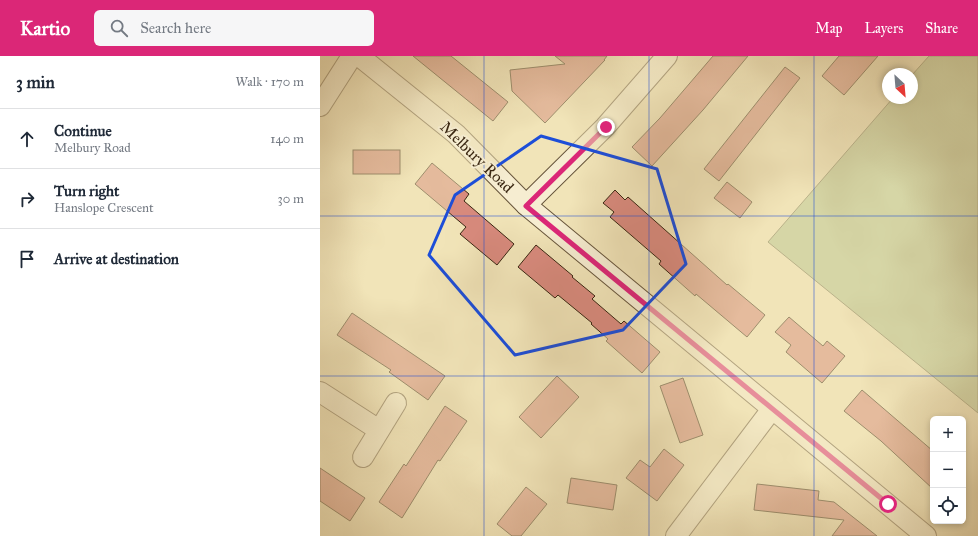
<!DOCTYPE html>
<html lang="en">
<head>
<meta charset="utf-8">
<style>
	body { margin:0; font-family:"IM FELL Great Primer",serif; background:#f6f6f7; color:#1f2937 }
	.controls { position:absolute; right:12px; bottom:12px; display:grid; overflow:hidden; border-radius:6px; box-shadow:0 2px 6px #0003 }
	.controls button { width:36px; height:36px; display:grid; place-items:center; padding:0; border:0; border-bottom:1px solid #e0e1e3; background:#fff; color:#1f2937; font:20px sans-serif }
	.compass { position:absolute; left:562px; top:12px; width:36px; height:36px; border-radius:50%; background:#fff; box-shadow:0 2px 6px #0003; rotate:154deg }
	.stop { position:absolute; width:12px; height:12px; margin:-9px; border:3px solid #db2777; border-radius:50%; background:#fff }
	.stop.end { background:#db2777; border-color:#fff; box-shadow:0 1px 4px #0008 }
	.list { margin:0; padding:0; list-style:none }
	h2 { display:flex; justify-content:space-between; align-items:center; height:52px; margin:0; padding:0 16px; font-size:17px }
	h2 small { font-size:13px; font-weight:400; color:#747a83 }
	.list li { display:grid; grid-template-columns:26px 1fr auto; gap:12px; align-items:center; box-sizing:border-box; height:60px; padding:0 16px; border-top:1px solid #e0e1e3 }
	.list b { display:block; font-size:15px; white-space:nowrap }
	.list p { margin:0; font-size:13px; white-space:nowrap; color:#747a83 }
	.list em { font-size:13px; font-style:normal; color:#747a83 }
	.icon { flex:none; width:22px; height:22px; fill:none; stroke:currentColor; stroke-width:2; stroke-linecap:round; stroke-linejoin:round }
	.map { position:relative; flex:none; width:658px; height:480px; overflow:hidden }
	header { display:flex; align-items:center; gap:24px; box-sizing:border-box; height:56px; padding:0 20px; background:#db2777; color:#fff }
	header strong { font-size:19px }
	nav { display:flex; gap:22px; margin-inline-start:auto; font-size:14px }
	.search { width:280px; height:36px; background:#f6f6f7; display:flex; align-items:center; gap:10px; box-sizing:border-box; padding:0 14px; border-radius:6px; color:#747a83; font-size:15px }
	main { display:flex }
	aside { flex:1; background:#fff }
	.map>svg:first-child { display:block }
	.green { fill:#b7c591; stroke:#787652 }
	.building { fill:#d88a7d; stroke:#3a2712 }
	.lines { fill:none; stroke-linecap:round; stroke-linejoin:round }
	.minor-casing { stroke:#68563c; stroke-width:22 }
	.minor { stroke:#f6edd1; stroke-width:20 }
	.route { stroke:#db2777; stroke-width:5 }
	.marked { fill:none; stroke:#1d4ed8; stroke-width:3; stroke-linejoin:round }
	.grid { fill:none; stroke:#1d4ed8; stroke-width:1; stroke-opacity:0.55 }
	.labels { text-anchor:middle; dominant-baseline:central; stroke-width:4; stroke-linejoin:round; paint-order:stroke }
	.street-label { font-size:16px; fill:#3a2712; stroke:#f6edd1 }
</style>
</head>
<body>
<header>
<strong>Kartio</strong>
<div class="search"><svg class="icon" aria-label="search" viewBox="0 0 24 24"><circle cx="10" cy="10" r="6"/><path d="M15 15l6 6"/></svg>Search here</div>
<nav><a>Map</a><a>Layers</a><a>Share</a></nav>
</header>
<main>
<aside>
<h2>3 min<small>Walk · 170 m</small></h2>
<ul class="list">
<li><svg class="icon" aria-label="ahead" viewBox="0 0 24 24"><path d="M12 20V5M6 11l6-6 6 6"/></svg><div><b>Continue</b><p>Melbury Road</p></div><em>140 m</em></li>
<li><svg class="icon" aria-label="right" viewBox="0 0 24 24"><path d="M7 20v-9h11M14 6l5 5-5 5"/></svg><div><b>Turn right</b><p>Hanslope Crescent</p></div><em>30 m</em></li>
<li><svg class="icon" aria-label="arrive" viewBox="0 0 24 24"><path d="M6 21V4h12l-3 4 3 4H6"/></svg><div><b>Arrive at destination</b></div></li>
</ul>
</aside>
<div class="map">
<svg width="658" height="480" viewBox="0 0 658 480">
	<rect width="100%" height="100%" fill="#f1e4b8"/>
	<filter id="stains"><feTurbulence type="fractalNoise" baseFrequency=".005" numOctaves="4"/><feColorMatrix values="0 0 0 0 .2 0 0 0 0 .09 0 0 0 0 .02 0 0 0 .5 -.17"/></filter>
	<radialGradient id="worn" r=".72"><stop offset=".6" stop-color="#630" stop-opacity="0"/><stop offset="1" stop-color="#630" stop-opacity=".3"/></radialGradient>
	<path class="green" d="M609 0H658V357L448 186 573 42H592V19Z"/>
	<g class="building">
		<path d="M93 0H131L188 46 173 65Z"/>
		<path d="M235 0H287L284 4H285L225 67 192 35 190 14 245 8Z"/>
		<path d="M393 0H428L383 54 332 110 312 91 340 62Z"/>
		<path d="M519 0H558L524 39 502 20Z"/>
		<path d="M465 11 480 22 399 125 384 113Z"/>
		<rect x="33" y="94" width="47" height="24"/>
		<path d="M112 107 149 138 144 145 194 188 177 209 140 178 146 171 95 128Z"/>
		<path d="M407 126 432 146 420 162 394 142Z"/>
		<path d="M295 134 305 144 308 141 407 229 408 228 445 259 427 281 376 238 375 240 339 208 341 205 290 161 294 156 283 147Z"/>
		<path d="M216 189 253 220 252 221 275 240 272 243 301 268 304 265 340 296 322 317 286 285 288 283 271 268 272 267 238 239 235 242 198 211Z"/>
		<path d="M32 257 125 320 108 344 69 316 71 314 17 279Z"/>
		<path d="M469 261 503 290 507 285 525 300 502 327 466 296 471 289 455 276Z"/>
		<path d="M237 320 259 341 221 382 199 361Z"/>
		<path d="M363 322 383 379 360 387 340 330Z"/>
		<path d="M542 334 613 395V433L561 385 524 355Z"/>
		<path d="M125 350 147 365 120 405 118 404 82 462 59 446 84 408 86 410Z"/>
		<path d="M344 393 364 409 337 445 306 422 320 404 330 411Z"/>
		<path d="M0 412 45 442 30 465 0 445Z"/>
		<path d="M251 422 297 429 293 454 247 447Z"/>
		<path d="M437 428 499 435 498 444 514 446 557 480H512L524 464 434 454Z"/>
		<path d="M206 431 227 448 201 480H192L177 468Z"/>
	</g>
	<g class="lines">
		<defs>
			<g id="minor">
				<path d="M39 0 136 78 206 149 606 480"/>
				<path d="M0 50 32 0"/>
				<path d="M206 149 285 71 347 0"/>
				<path d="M0 336 59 374"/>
				<path d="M43 401 76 347"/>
				<path d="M356 480 452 353"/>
			</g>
		</defs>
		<use href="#minor" class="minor-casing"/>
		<use href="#minor" class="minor"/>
	</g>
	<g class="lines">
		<path class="route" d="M286 71 206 150 568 448"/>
	</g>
	<path d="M0 0H658V480H0ZM221 80 337 113 366 208 303 274 195 299 109 199 135 139Z" fill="#f1e4b8" fill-opacity=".55" fill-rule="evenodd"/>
	<path class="marked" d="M221 80 337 113 366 208 303 274 195 299 109 199 135 139Z"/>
	<path class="grid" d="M164 0V480M329 0V480M494 0V480M0 160H658M0 320H658"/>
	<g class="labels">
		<g class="street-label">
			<text transform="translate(157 101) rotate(44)">Melbury Road</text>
		</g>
	</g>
	<rect width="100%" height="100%" filter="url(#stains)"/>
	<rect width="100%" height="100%" fill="url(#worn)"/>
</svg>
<div class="controls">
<button>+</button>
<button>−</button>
<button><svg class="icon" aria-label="locate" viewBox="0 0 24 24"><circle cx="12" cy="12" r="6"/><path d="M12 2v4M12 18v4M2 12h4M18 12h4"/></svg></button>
</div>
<svg class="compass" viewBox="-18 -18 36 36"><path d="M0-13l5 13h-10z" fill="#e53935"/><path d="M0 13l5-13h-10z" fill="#747a83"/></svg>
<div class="stop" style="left:568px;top:448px"></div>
<div class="stop end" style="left:286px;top:71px"></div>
</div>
</main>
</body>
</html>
